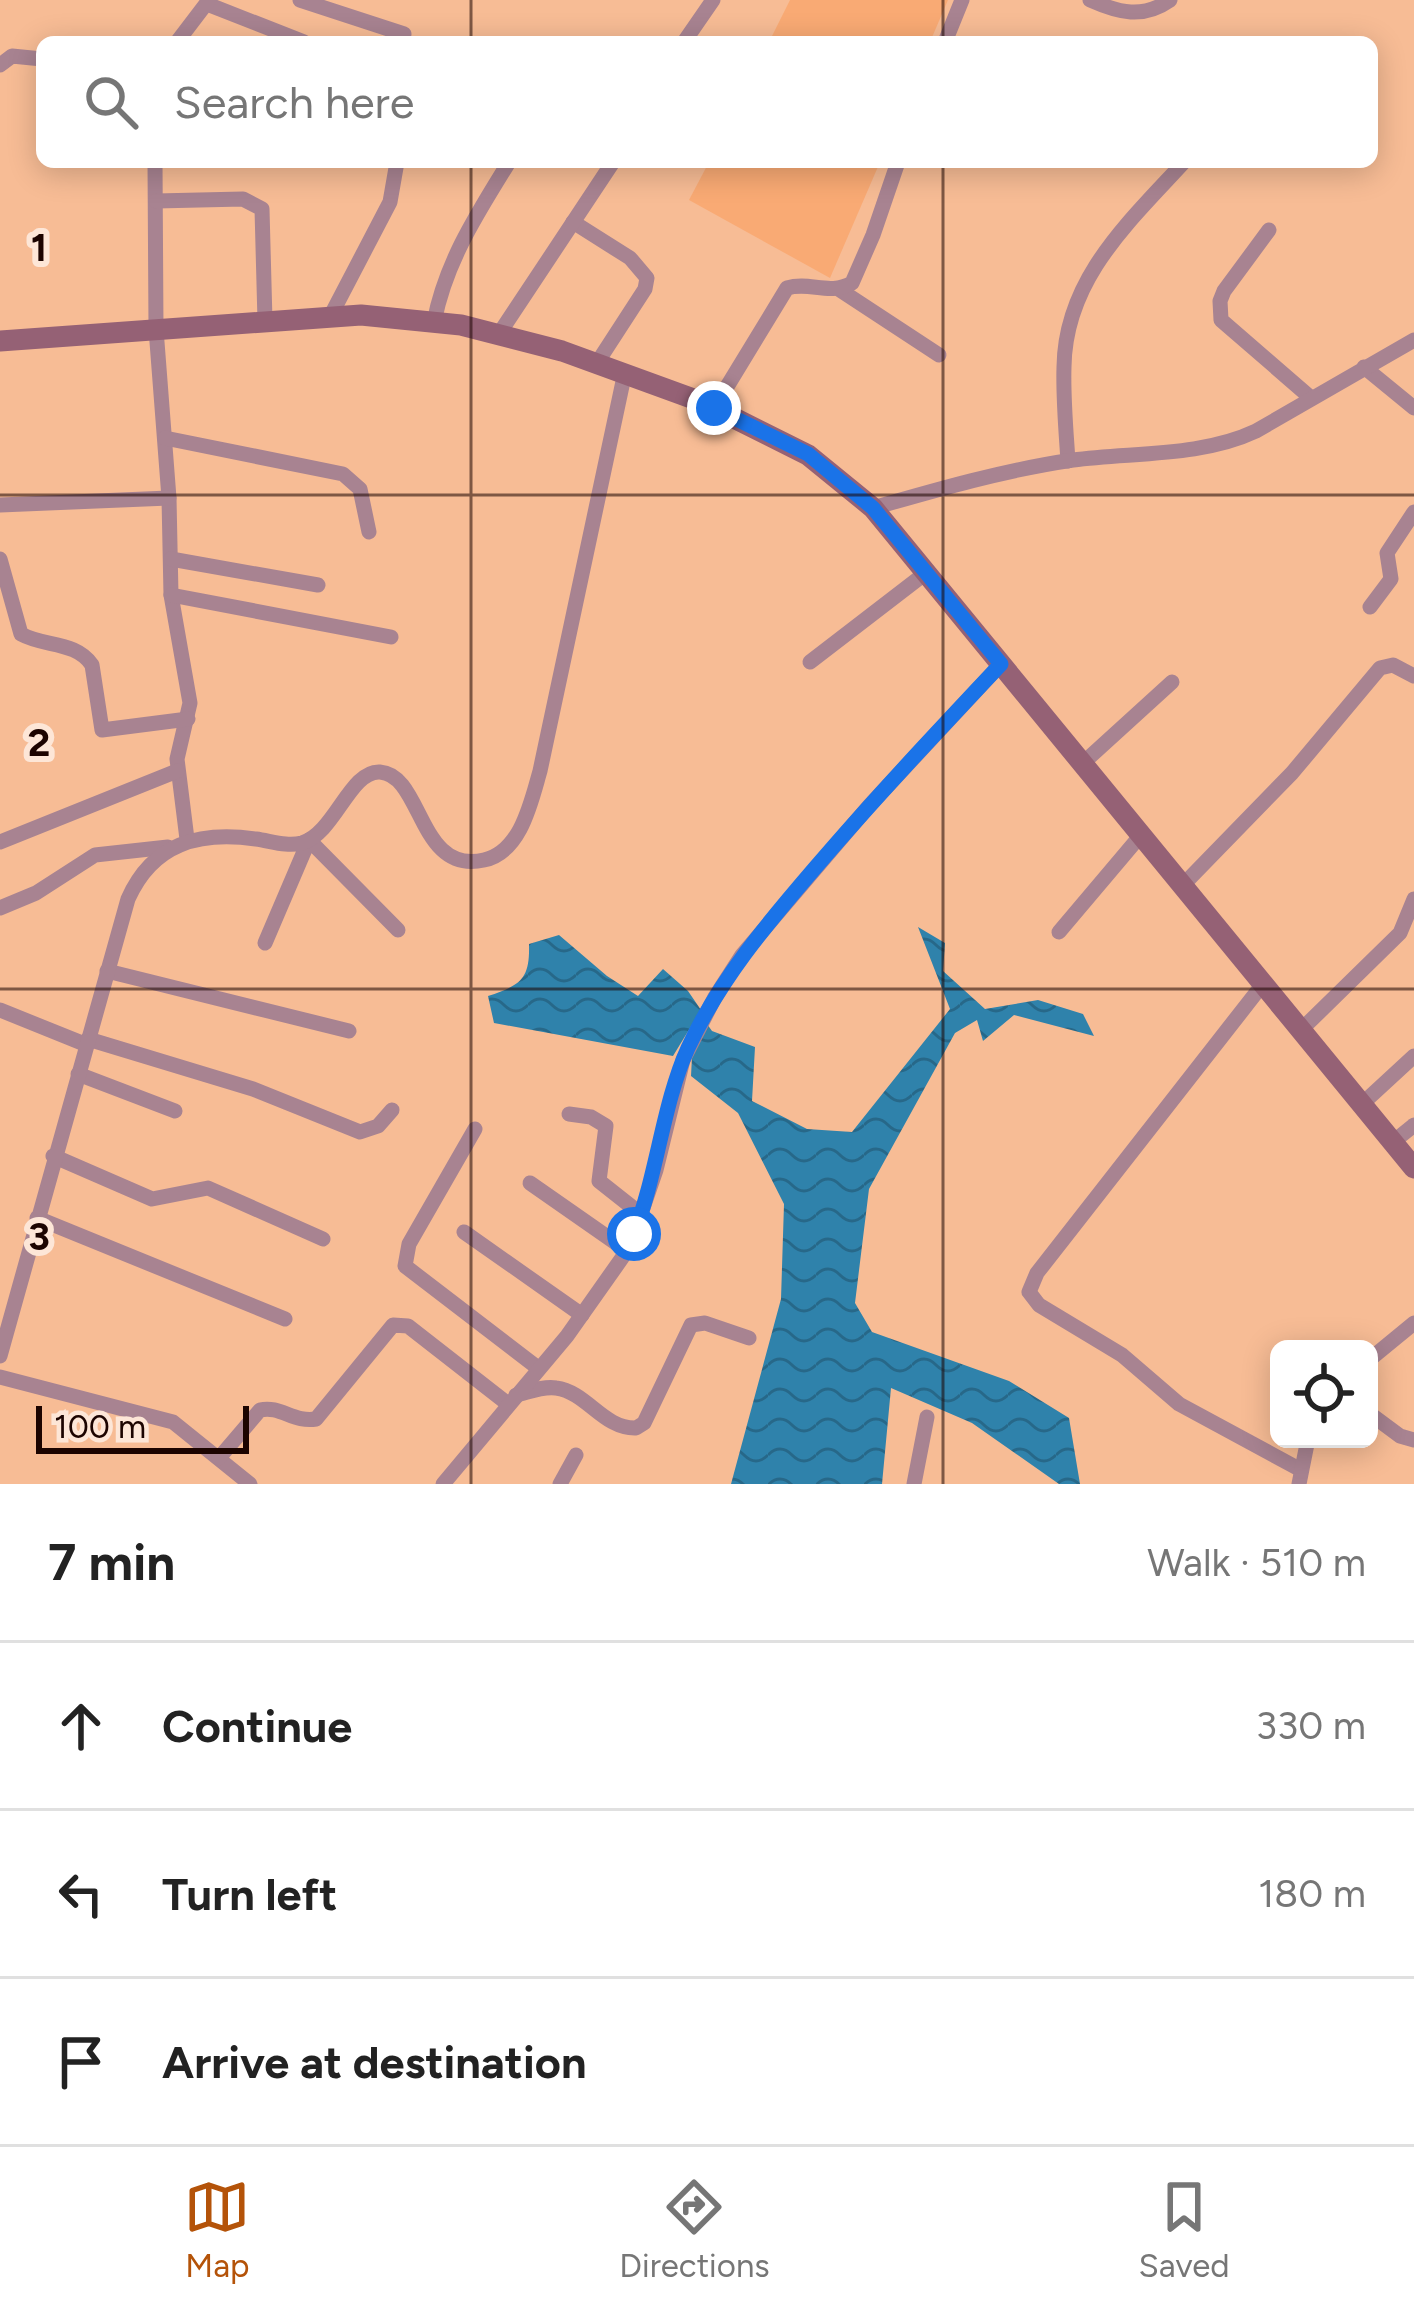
<!DOCTYPE html>
<html lang="en">
<head>
<meta charset="utf-8">
<style>
	body { margin:0; font-family:Figtree,sans-serif; background:#f6f6f6; color:#222 }
	.controls { position:absolute; right:36px; bottom:36px; display:grid; overflow:hidden; border-radius:18px; box-shadow:0 6px 30px #0003 }
	.controls button { width:108px; height:108px; display:grid; place-items:center; padding:0; border:0; border-bottom:3px solid #e0e0e0; background:#fff; color:#222; font:60px sans-serif }
	.scale { position:absolute; left:36px; bottom:30px; width:213px; box-sizing:border-box; padding-left:12px; border:6px solid #1c0400; border-top:0; font-size:33px; line-height:42px; white-space:nowrap; color:#1c0400; -webkit-text-stroke:9px #fde6d7; paint-order:stroke }
	.stop { position:absolute; width:36px; height:36px; margin:-27px; border:9px solid #1a73e8; border-radius:50%; background:#fff }
	.stop.end { background:#1a73e8; border-color:#fff; box-shadow:0 3px 12px #0008 }
	.list { margin:0; padding:0; list-style:none }
	h2 { display:flex; justify-content:space-between; align-items:center; height:156px; margin:0; padding:0 48px; font-size:51px }
	h2 small { font-size:39px; font-weight:400; color:#767676 }
	.list li { display:grid; grid-template-columns:78px 1fr auto; gap:36px; align-items:center; box-sizing:border-box; height:168px; padding:0 48px; border-top:3px solid #e0e0e0 }
	.list b { display:block; font-size:45px; white-space:nowrap }
	.list em { font-size:39px; font-style:normal; color:#767676 }
	.icon { flex:none; width:66px; height:66px; fill:none; stroke:currentColor; stroke-width:2; stroke-linecap:round; stroke-linejoin:round }
	.map { position:relative; flex:none; width:1414px; height:1484px; overflow:hidden }
	.search { position:absolute; background:#fff; box-shadow:0 6px 30px #0003; left:36px; right:36px; top:36px; height:132px; display:flex; align-items:center; gap:30px; box-sizing:border-box; padding:0 42px; border-radius:18px; color:#767676; font-size:45px }
	.sheet { height:660px; background:#fff }
	nav { display:flex; justify-content:space-around; align-items:center; box-sizing:border-box; height:168px; border-top:3px solid #e0e0e0; background:#fff; font-size:33px; color:#767676 }
	nav a { display:grid; justify-items:center; gap:6px }
	nav .on { color:#b45309 }
	.map>svg:first-child { display:block }
	.built { fill:#f9aa74 }
	.water { fill:url(#water-waves) }
	.lines { fill:none; stroke-linecap:round; stroke-linejoin:round }
	.street { stroke:#a88391; stroke-width:15 }
	.secondary { stroke:#956175; stroke-width:21 }
	.route { stroke:#1a73e8; stroke-width:15 }
	.grid { fill:none; stroke:#1c0400; stroke-width:3; stroke-opacity:0.55 }
	.grid-label { font-size:39px; text-anchor:middle; font-weight:bold; fill:#1c0400; stroke:#fde6d7; stroke-width:12; stroke-linejoin:round; paint-order:stroke }
</style>
</head>
<body>
<div class="map">
<svg width="1414" height="1484" viewBox="0 0 1414 1484">
	<defs>
		<pattern id="water-waves" width="16" height="10" patternUnits="userSpaceOnUse" patternTransform="scale(3)"><rect width="16" height="10" fill="#2f82ab"/><path d="M0 5q4-4 8 0t8 0" fill="none" stroke="#276889"/></pattern>
	</defs>
	<rect width="100%" height="100%" fill="#f7bc95"/>
	<g class="built">
		<path d="M790 0H948L930 42H769Z"/>
		<path d="M709 162H880L830 278 689 200Z"/>
	</g>
	<g class="water">
		<path d="M918 927 945 943 943 971 985 1009 1038 1000 1083 1014 1094 1036 1014 1015 983 1041 977 1020 955 1033 869 1189 855 1303 872 1332 1009 1381 1069 1418 1080 1484H1059L972 1423 891 1388 882 1484H731L781 1299 784 1204 738 1113 691 1076 692 1057 707 1024 712 1031 755 1047 752 1101 807 1129 852 1132 950 1009Z"/>
		<path d="M559 935 607 976 638 996 663 969 688 991 701 1010 673 1056 494 1023 488 996C521 985 530 979 529 944Z"/>
	</g>
	<g class="lines">
		<g class="street">
			<path d="M300 0 404 34"/>
			<path d="M1090 0C1119 13 1143 19 1170 0"/>
			<path d="M207 4 304 42"/>
			<path d="M177 42 209 0"/>
			<path d="M684 42 713 0"/>
			<path d="M945 42 962 0"/>
			<path d="M0 65 12 56 42 59"/>
			<path d="M155 162 156 329 169 498 171 595 190 703 177 759 187 839"/>
			<path d="M156 201 243 199 262 209 265 321"/>
			<path d="M573 222 630 258 647 278 645 289 597 363"/>
			<path d="M1269 230 1224 291 1220 301 1221 320 1311 398"/>
			<path d="M840 290 939 355"/>
			<path d="M330 317 390 202 397 162"/>
			<path d="M434 322C446 261 477 214 509 162"/>
			<path d="M499 334 613 162"/>
			<path d="M1364 367 1414 408"/>
			<path d="M714 408 787 288C810 281 829 296 852 283L873 235 898 162"/>
			<path d="M165 438 343 474 360 489 369 532"/>
			<path d="M1068 461C1066 430 1063 398 1064 367 1065 279 1129 222 1184 162"/>
			<path d="M0 505 169 498"/>
			<path d="M873 508C939 489 1005 470 1073 460 1133 452 1201 457 1256 431L1414 340"/>
			<path d="M0 559 21 634C44 647 76 641 92 665L102 730 188 719"/>
			<path d="M171 559 318 585"/>
			<path d="M171 595 391 637"/>
			<path d="M1370 607 1391 579 1387 553 1414 512"/>
			<path d="M810 662 927 572"/>
			<path d="M1083 763 1172 682"/>
			<path d="M0 842 177 771"/>
			<path d="M1183 885 1292 773 1380 668 1393 665 1414 676"/>
			<path d="M0 908 36 893 95 855 168 847"/>
			<path d="M1059 932 1141 835"/>
			<path d="M265 943 309 840 398 930"/>
			<path d="M107 971 349 1031"/>
			<path d="M1263 984 1037 1273 1029 1292 1039 1305 1122 1355 1179 1404 1301 1470"/>
			<path d="M0 1010 87 1045"/>
			<path d="M1301 1030 1400 933 1414 899"/>
			<path d="M88 1039 253 1089 360 1132 378 1126 392 1110"/>
			<path d="M78 1074 175 1111"/>
			<path d="M1362 1104 1414 1056"/>
			<path d="M569 1114 591 1117 606 1126 599 1181 642 1215"/>
			<path d="M475 1129 409 1244 405 1266 538 1368"/>
			<path d="M1393 1142 1414 1125"/>
			<path d="M53 1156 152 1199 208 1188 323 1239"/>
			<path d="M530 1183 626 1250"/>
			<path d="M37 1218 285 1319"/>
			<path d="M464 1232 582 1315"/>
			<path d="M0 1356 128 899C153 843 199 831 256 839 271 841 287 847 302 843 335 833 350 770 380 772 423 775 418 875 484 860 521 852 531 802 540 771L625 372"/>
			<path d="M1369 1360 1414 1323"/>
			<path d="M0 1377 173 1422 250 1484"/>
			<path d="M516 1395C529 1392 543 1386 556 1388 587 1392 603 1429 636 1428L644 1423 691 1325 705 1323 749 1338"/>
			<path d="M1369 1413 1400 1436 1414 1440"/>
			<path d="M219 1458 260 1410C280 1405 294 1423 316 1419L393 1325 408 1326 508 1404"/>
			<path d="M443 1484 567 1336 622 1258 634 1234 656 1170 683 1060 715 997 742 955 869 806 1001 664"/>
			<path d="M560 1484 576 1455"/>
			<path d="M914 1484 927 1417"/>
			<path d="M1299 1484 1308 1439"/>
		</g>
		<path class="secondary" d="M0 341 361 315 461 325 562 351 702 402 808 455 873 508 1414 1168"/>
	</g>
	<g class="lines">
		<path class="route" d="M634 1234C657 1175 663 1103 688 1048 720 979 766 925 815 868 875 798 938 731 1001 664L873 508 808 454 714 408"/>
	</g>
	<path class="grid" d="M471 0V42M943 0V42M471 162V1484M943 162V1484M0 495H1414M0 989H1414"/>
	<g class="grid-label">
		<text x="39" y="261">1</text>
		<text x="39" y="756">2</text>
		<text x="39" y="1250">3</text>
	</g>
</svg>
<div class="controls">
<button><svg class="icon" aria-label="locate" viewBox="0 0 24 24"><circle cx="12" cy="12" r="6"/><path d="M12 2v4M12 18v4M2 12h4M18 12h4"/></svg></button>
</div>
<div class="scale">100 m</div>
<div class="stop" style="left:634px;top:1234px"></div>
<div class="stop end" style="left:714px;top:408px"></div>
<div class="search"><svg class="icon" aria-label="search" viewBox="0 0 24 24"><circle cx="10" cy="10" r="6"/><path d="M15 15l6 6"/></svg>Search here</div>
</div>
<section class="sheet">
<h2>7 min<small>Walk · 510 m</small></h2>
<ul class="list">
<li><svg class="icon" aria-label="ahead" viewBox="0 0 24 24"><path d="M12 20V5M6 11l6-6 6 6"/></svg><div><b>Continue</b></div><em>330 m</em></li>
<li><svg class="icon" aria-label="left" viewBox="0 0 24 24"><path d="M17 20v-9H6M10 6l-5 5 5 5"/></svg><div><b>Turn left</b></div><em>180 m</em></li>
<li><svg class="icon" aria-label="arrive" viewBox="0 0 24 24"><path d="M6 21V4h12l-3 4 3 4H6"/></svg><div><b>Arrive at destination</b></div></li>
</ul>
</section>
<nav>
<a class="on"><svg class="icon" aria-label="map" viewBox="0 0 24 24"><path d="M3 6l6-2 6 2 6-2v14l-6 2-6-2-6 2zM9 4v14M15 6v14"/></svg>Map</a>
<a><svg class="icon" aria-label="directions" viewBox="0 0 24 24"><path d="M12 3l9 9-9 9-9-9zM9 14v-3h6M13 9l2 2-2 2"/></svg>Directions</a>
<a><svg class="icon" aria-label="saved" viewBox="0 0 24 24"><path d="M7 4h10v16l-5-4-5 4z"/></svg>Saved</a>
</nav>
</body>
</html>
